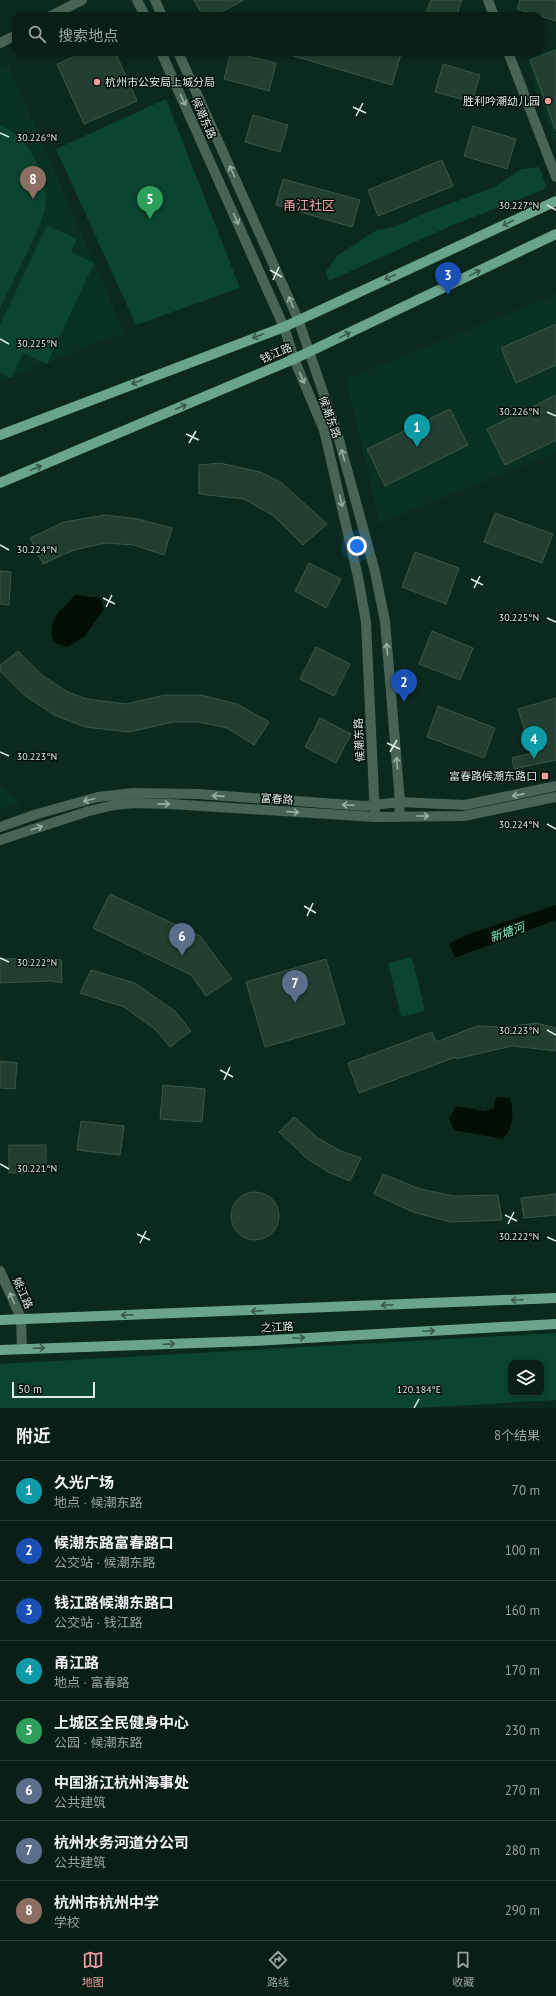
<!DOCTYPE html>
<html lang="zh">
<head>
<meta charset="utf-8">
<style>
	body { margin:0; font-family:"PT Sans","Noto Sans SC",sans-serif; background:#12271f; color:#f1f3f6 }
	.controls { position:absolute; right:12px; bottom:12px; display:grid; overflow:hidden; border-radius:8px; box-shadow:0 2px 6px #0003 }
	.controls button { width:36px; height:36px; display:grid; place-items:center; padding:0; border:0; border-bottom:1px solid #293d35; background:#091f16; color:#f1f3f6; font:20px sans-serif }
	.scale { position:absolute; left:12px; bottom:10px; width:83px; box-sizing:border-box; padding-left:4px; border:2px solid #ddede5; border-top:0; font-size:11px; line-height:14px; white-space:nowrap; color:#ddede5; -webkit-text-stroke:3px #040f0a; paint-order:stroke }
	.you { position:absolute; left:357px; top:546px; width:14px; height:14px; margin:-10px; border:3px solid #fff; border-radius:50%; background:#1a73e8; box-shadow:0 0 0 6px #1a73e833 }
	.badge { display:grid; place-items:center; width:26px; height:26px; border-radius:50%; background:#f49aa1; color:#fff; font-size:13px; font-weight:700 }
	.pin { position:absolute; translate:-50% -33px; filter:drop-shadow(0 1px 2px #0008) }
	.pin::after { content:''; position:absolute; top:21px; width:14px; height:12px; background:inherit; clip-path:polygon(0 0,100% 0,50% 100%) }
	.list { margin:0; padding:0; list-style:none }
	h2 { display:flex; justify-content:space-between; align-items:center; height:52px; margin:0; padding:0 16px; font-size:17px }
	h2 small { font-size:13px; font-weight:400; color:#99a2a1 }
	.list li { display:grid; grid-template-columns:26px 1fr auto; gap:12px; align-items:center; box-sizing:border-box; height:60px; padding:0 16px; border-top:1px solid #293d35 }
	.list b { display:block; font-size:15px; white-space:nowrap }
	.list p { margin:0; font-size:13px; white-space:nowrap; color:#99a2a1 }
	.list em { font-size:13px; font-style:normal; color:#99a2a1 }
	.icon { flex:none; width:22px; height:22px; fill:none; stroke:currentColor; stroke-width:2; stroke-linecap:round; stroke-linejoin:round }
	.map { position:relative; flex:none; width:556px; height:1408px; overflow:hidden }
	.search { position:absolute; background:#091f16; box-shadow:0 2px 6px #0003; left:12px; right:12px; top:12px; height:44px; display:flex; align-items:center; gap:10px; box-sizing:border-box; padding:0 14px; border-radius:12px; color:#99a2a1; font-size:15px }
	.sheet { height:532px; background:#091f16 }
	nav { display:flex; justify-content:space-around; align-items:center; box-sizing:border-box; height:56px; border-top:1px solid #293d35; background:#091f16; font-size:11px; color:#99a2a1 }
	nav a { display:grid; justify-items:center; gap:2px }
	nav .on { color:#f49aa1 }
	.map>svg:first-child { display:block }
	.built { fill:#0a3223 }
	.green { fill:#0b4430; fill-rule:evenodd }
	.water { fill:#000e06 }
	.building { fill:#223f32; stroke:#3a574a }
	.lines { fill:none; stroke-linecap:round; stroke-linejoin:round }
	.minor { stroke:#486457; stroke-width:10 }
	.major { stroke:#6aa58b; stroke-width:10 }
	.oneway { stroke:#9aafa5 }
	.oneway2 { stroke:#375a4a }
	.ticks { fill:none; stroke:#ddede5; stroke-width:1.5 }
	.poi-dot { fill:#f49aa1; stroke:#040f0a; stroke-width:1.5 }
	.labels { text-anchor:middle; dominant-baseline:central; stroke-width:3; stroke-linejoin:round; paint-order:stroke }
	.poi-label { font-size:11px; fill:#ddede5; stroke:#040f0a; text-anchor:end }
	.street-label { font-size:11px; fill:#ddede5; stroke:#040f0a }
	.water-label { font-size:12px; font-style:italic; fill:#82eabe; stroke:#040f0a }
	.quarter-label { font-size:13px; fill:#faa6ac; stroke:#040f0a }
	.ticks-label { font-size:10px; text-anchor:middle; fill:#ddede5; stroke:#040f0a; stroke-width:3; stroke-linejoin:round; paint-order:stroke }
</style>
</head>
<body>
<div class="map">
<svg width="556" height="1408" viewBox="0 0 556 1408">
	<rect width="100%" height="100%" fill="#0c291e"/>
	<g class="built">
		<path d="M556 48V142L554 143 526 59Z"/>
		<path d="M8 64 124 332 0 382V66Z"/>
		<path d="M556 294V453L380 523 346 379Z"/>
		<path d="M0 786 21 803 0 810Z"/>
	</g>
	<g class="green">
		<path d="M166 99 240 288 136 325 56 149Z"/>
		<path d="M0 125C13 129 24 142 31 153 57 192 45 215 27 253 18 271 9 289 0 308Z"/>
		<path d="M539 167 546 185 543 190 448 227 329 281 326 272 338 255 377 230 394 227 435 209 495 187 521 169Z"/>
		<path d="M47 225 77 239 71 252 94 263 47 364 23 353 11 378 0 372V325Z"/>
		<path d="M412 957 425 1011 401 1017 388 963Z"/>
		<path d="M556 1333V1400L417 1408H0V1364ZM511 1363H541V1393H511Z"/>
	</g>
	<g class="water">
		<path d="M75 595 100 598 104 609 84 637 67 647 54 643C46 620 61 610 75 595Z"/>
		<path d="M556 905V920L455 958 449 944 466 935Z"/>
		<path d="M496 1097 510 1098C514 1114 514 1126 503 1139L454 1130 449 1118 456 1106 484 1111 494 1108Z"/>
	</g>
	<g class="building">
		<path d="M194 0H244L214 16H203Z"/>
		<path d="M431 0H462L456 16H425Z"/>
		<path d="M520 0H556V21L517 9Z"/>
		<path d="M556 50V128L555 129 530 60Z"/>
		<path d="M85 52H115L137 101 84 124 57 64Z"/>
		<path d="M231 52 276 63 269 91 224 79Z"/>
		<path d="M287 52H396L401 54 392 85 287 54Z"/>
		<path d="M443 64 480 75 472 102 435 92Z"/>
		<path d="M253 115 288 125 280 152 245 142Z"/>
		<path d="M473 126 516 139 507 169 464 156Z"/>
		<path d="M442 160 453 186 378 216 368 190Z"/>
		<path d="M283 179 360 200 352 227 276 205Z"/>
		<path d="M556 324V365L516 383 501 348Z"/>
		<path d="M556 395V440L505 465 487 429Z"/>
		<path d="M450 409 468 445 385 486 367 449Z"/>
		<path d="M220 463 260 472 282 483 327 524 303 545 274 516 244 499 199 494V465Z"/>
		<path d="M495 513 553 534 542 563 484 542Z"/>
		<path d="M105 515 138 519 172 528 164 555 134 545 106 543 74 550 43 564 30 538 64 522Z"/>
		<path d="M415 552 459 568 446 604 402 587Z"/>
		<path d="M309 563 341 579 326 608 295 591Z"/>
		<path d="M0 571 11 572 9 605 0 604Z"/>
		<path d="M432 631 473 648 460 680 419 664Z"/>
		<path d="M316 647 350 664 334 696 300 679Z"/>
		<path d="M18 651 43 676 68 692 87 699 126 704 165 695H201L237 704 269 722 254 745 227 728 199 722H173L129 732 85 727 54 715 24 695 0 671V665Z"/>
		<path d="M556 698V760L514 769 512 758 532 753 518 709Z"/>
		<path d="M438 706 495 728 484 758 427 737Z"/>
		<path d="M320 718 351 734 336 763 305 747Z"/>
		<path d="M110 894 200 936 232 979 206 996 191 975 93 928Z"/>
		<path d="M47 958 61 960 62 983 51 981 0 983V959Z"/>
		<path d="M326 959 345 1024 265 1047 246 982Z"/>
		<path d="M91 970 135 983 175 1011 191 1031 170 1047 156 1030 124 1007 80 993Z"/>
		<path d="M536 1023 556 1028V1051L512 1046 456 1059V1057L359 1093 348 1063 432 1032 436 1042 477 1026 506 1027Z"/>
		<path d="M0 1061 17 1063 15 1089 0 1088Z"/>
		<path d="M163 1085 205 1089 202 1122 160 1119Z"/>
		<path d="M294 1117 318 1138 339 1150 361 1158 350 1181 328 1172 306 1158 279 1132Z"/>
		<path d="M81 1121 124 1126 120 1155 77 1150Z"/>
		<rect x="9" y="1145" width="37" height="28"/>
		<path d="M383 1174 420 1189 454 1196 498 1195 502 1220 450 1222 413 1212 374 1194Z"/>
		<circle cx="255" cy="1216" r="24"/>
		<path d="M556 1194V1215L524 1218 521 1198Z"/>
	</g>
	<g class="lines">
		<g class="minor">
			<path d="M137 0 145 16"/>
			<path d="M155 0 162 16"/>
			<path d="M488 0 494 16"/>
			<path d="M51 16 82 0"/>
			<path d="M0 43 16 35"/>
			<path d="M161 52 284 327 294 359 324 430 358 577 366 622 375 817"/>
			<path d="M178 52 298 319 338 436 375 572 385 621 400 802 399 817"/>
			<path d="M508 52 556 177"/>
			<path d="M0 827 37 814 98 797 133 793 198 794 365 806 400 802 465 805 556 786"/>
			<path d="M0 840 89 811 114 805 134 803 170 804 375 817 464 816 556 797"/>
			<path d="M0 1271 21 1318 22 1349"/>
		</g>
		<g class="major">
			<path d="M0 435 284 327 556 201"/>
			<path d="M0 483 294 359 556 234"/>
			<path d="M0 1320 556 1298"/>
			<path d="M0 1350 253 1341 556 1324"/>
		</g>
	</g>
	<defs><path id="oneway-shaft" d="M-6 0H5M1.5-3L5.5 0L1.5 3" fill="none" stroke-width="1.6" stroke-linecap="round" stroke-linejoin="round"/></defs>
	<g class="oneway">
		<use href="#oneway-shaft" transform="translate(183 100) rotate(66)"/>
		<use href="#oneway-shaft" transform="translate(232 171) rotate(-114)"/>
		<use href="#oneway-shaft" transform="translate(236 219) rotate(66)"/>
		<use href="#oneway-shaft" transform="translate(291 302) rotate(-114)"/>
		<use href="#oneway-shaft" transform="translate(302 378) rotate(67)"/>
		<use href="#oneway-shaft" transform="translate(343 455) rotate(-105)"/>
		<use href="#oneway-shaft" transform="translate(341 501) rotate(77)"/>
		<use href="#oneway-shaft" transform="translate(387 649) rotate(-95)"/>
		<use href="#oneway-shaft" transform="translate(397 763) rotate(-95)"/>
		<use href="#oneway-shaft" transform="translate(518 795) rotate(169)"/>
		<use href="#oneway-shaft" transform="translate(218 796) rotate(-176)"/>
		<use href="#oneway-shaft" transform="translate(89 800) rotate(165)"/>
		<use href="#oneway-shaft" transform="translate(164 804) rotate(1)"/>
		<use href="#oneway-shaft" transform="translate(348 805) rotate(-177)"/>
		<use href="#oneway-shaft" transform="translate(293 812) rotate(4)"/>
		<use href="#oneway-shaft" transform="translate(423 816)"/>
		<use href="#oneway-shaft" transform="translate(37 828) rotate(-18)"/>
		<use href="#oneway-shaft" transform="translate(12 1298) rotate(-114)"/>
	</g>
	<g class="oneway2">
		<use href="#oneway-shaft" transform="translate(508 223) rotate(155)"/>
		<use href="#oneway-shaft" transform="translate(475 273) rotate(-26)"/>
		<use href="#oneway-shaft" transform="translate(390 277) rotate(155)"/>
		<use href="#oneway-shaft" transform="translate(345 335) rotate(-26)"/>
		<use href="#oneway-shaft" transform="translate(258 336) rotate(159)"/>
		<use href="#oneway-shaft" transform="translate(137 382) rotate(159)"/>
		<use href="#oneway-shaft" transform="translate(181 407) rotate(-23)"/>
		<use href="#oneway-shaft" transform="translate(36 468) rotate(-23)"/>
		<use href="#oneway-shaft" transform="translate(517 1300) rotate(177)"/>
		<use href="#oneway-shaft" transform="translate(387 1305) rotate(177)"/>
		<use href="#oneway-shaft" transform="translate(257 1311) rotate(177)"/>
		<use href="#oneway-shaft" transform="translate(127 1315) rotate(178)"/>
		<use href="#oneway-shaft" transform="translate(429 1331) rotate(-3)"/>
		<use href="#oneway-shaft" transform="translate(299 1338) rotate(-3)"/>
		<use href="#oneway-shaft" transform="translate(169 1344) rotate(-2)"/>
		<use href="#oneway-shaft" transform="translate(39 1348) rotate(-2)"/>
	</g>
	<path class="ticks" d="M353 107 366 113M356 116 363 103M0 133 9 137M547 205 556 210M270 270 282 277M273 280 279 267M0 339 9 344M547 412 556 416M186 434 199 440M189 443 196 431M0 545 9 550M471 579 483 585M474 588 480 576M103 598 115 604M106 607 112 595M547 618 556 622M387 743 400 749M0 752 9 756M390 752 397 740M547 824 556 829M304 906 316 913M307 916 313 903M0 958 9 962M547 1030 556 1035M220 1070 233 1077M224 1080 230 1067M0 1164 9 1169M505 1215 517 1221M508 1224 514 1212M137 1234 150 1240M547 1237 556 1241M140 1243 146 1231M414 1408 419 1399"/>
	<g class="poi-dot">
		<circle cx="97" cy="82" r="4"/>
		<circle cx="548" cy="101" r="4"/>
		<rect x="541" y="772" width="8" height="8" rx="2"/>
	</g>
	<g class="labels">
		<g class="poi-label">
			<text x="105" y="82" text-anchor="start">杭州市公安局上城分局</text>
			<text x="540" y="101">胜利吟潮幼儿园</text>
			<text x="537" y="776">富春路候潮东路口</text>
		</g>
		<g class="street-label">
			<text transform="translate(204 118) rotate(66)">候潮东路</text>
			<text transform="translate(276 353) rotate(-23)">钱江路</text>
			<text transform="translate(330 417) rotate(70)">候潮东路</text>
			<text transform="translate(359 740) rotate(-93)">候潮东路</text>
			<text transform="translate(277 799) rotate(4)">富春路</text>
			<text transform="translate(23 1293) rotate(66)">姚江路</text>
			<text transform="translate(277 1327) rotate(-3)">之江路</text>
		</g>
		<g class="water-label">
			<text transform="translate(507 932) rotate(-19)">新塘河</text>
		</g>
		<g class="quarter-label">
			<text x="309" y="205">甬江社区</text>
		</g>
	</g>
	<g class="ticks-label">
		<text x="37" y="141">30.226°N</text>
		<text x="519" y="209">30.227°N</text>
		<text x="37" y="347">30.225°N</text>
		<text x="519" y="415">30.226°N</text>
		<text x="37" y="553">30.224°N</text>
		<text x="519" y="621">30.225°N</text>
		<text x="37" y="760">30.223°N</text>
		<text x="519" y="828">30.224°N</text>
		<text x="37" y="966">30.222°N</text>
		<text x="519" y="1034">30.223°N</text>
		<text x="37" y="1172">30.221°N</text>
		<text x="519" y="1240">30.222°N</text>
		<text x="419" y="1393">120.184°E</text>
	</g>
</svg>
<div class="controls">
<button><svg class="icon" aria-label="layers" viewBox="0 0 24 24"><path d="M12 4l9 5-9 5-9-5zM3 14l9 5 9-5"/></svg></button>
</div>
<div class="scale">50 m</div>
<div class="you"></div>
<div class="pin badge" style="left:417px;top:447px;background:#0f9aa8">1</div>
<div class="pin badge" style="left:404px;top:702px;background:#1a4fb4">2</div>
<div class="pin badge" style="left:448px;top:295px;background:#1a4fb4">3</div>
<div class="pin badge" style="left:534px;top:759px;background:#0f9aa8">4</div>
<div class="pin badge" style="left:150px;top:219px;background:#2e9e5b">5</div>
<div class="pin badge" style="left:182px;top:956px;background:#5c6f8a">6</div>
<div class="pin badge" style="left:295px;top:1003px;background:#5c6f8a">7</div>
<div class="pin badge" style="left:33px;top:199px;background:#8d6e63">8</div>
<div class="search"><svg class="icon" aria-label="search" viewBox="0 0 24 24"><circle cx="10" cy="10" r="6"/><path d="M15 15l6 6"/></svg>搜索地点</div>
</div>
<section class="sheet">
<h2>附近<small>8个结果</small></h2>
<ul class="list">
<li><span class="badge" style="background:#0f9aa8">1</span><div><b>久光广场</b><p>地点 · 候潮东路</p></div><em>70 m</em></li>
<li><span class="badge" style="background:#1a4fb4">2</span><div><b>候潮东路富春路口</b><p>公交站 · 候潮东路</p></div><em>100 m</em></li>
<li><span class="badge" style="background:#1a4fb4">3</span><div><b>钱江路候潮东路口</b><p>公交站 · 钱江路</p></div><em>160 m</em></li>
<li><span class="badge" style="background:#0f9aa8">4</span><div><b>甬江路</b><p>地点 · 富春路</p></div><em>170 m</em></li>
<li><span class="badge" style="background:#2e9e5b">5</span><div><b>上城区全民健身中心</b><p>公园 · 候潮东路</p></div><em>230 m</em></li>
<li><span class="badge" style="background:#5c6f8a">6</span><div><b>中国浙江杭州海事处</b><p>公共建筑</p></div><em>270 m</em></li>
<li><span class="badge" style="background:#5c6f8a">7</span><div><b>杭州水务河道分公司</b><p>公共建筑</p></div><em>280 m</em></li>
<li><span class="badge" style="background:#8d6e63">8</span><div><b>杭州市杭州中学</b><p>学校</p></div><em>290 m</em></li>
</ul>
</section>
<nav>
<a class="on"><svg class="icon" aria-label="map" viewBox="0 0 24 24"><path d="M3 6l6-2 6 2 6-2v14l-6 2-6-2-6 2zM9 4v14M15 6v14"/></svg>地图</a>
<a><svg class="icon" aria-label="directions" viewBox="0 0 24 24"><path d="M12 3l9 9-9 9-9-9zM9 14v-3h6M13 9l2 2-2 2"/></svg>路线</a>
<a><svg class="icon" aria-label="saved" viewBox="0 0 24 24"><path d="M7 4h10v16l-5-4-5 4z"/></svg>收藏</a>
</nav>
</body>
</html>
